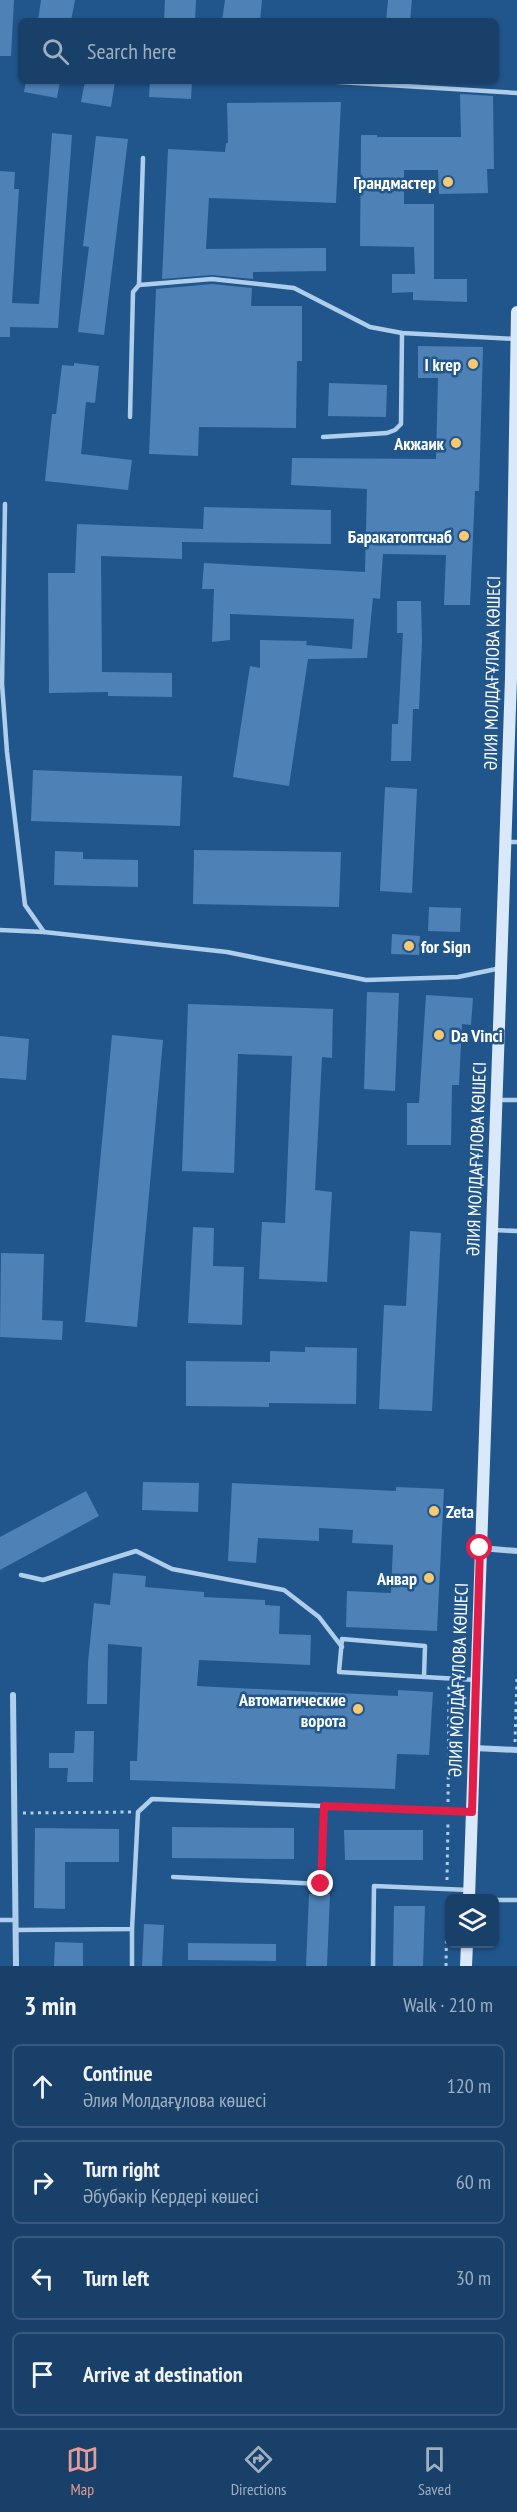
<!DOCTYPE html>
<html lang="en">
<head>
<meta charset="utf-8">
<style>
	body { margin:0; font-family:"PT Sans Narrow",sans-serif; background:#264b71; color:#f1f3f6 }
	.controls { position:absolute; right:18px; bottom:18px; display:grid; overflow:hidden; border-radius:9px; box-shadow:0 2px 4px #0004 }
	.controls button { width:54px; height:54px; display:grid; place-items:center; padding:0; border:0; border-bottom:2px solid #37597d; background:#194069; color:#f1f3f6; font:30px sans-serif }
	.stop { position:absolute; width:18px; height:18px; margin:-14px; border:4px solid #e11d48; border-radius:50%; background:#fff }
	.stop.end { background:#e11d48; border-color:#fff; box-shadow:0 2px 6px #0008 }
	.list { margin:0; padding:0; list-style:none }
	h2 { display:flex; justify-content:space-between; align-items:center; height:78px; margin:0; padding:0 24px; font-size:26px }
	h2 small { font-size:20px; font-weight:400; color:#9fafc0 }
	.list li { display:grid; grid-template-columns:39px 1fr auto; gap:18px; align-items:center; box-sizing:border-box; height:84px; margin:0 12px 12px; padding:0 12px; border:2px solid #37597d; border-radius:9px }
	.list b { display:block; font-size:22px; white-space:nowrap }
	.list p { margin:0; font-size:20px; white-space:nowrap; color:#9fafc0 }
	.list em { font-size:20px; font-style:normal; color:#9fafc0 }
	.icon { flex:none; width:33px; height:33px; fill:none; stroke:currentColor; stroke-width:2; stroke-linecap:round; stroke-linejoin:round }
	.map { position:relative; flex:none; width:517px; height:1966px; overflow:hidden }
	.search { position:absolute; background:#194069; box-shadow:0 2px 4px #0004; left:18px; right:18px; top:18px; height:66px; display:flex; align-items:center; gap:15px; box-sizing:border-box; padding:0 21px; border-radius:9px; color:#9fafc0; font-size:22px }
	.sheet { height:462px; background:#194069 }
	nav { display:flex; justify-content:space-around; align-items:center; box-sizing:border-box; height:84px; border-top:2px solid #37597d; background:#194069; font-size:16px; color:#9fafc0 }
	nav a { display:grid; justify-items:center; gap:3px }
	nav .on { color:#e69b98 }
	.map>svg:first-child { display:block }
	.building { fill:#4e81b5 }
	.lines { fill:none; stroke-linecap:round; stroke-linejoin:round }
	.path { stroke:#afceeb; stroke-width:3; stroke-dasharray:3 4.5; stroke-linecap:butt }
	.lane { stroke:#afceeb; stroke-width:4.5 }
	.street { stroke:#afceeb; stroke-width:6 }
	.secondary { stroke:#dae9f9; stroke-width:12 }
	.route { stroke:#e11d48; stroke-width:8 }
	.poi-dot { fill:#f8c970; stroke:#21568c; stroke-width:2 }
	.labels { text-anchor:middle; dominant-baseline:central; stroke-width:5; stroke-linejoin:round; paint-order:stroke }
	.poi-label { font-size:18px; font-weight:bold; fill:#fff; stroke:#21568c; text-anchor:end }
	.street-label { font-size:18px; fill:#fff; stroke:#21568c }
</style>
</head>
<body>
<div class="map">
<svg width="517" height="1966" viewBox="0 0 517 1966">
	<rect width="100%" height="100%" fill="#21568c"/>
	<g class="building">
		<path d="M0 0H14L11 56H0Z"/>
		<path d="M41 0H75L71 21H38Z"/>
		<path d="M165 0H196L195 21H164Z"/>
		<path d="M225 0H262L260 21H222Z"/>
		<path d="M388 0H412L410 21H386Z"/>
		<path d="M26 81H60L57 98 24 92Z"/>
		<path d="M85 81H115L111 107 81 102Z"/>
		<path d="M150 81H192L191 99 149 97Z"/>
		<path d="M460 94 493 96 494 169H487L488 193 439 194 438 170H404V204H434V279H467V302L413 300V292L392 293V274H415L414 247 360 246 361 135H377V137H461Z"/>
		<path d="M341 102 336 203 209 198 206 249 326 248V271L253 272V279L212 275 162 279 168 149 225 152 226 143H228L227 103Z"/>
		<path d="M52 133 72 135 58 328 10 327V337H0V171L15 172 14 189H19L12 303 39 304Z"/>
		<path d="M96 136 128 139 104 335 78 332 89 247 83 246Z"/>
		<path d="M212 284 252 288 251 306H302V361H297L296 428 199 427 198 456 149 454 156 289Z"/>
		<path d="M418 346 483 347 479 491H475L470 605H444L446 555 383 554 380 599 373 598 367 658 308 659 289 786 233 777 250 666 260 668V640L307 641 306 645 352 649 354 619 230 614V640L212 642 214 589H202L204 563 365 572 367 489 291 485 292 458 436 459 438 378H418Z"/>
		<path d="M74 363 99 366 95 403 86 402 81 454 132 460 128 490 45 481 52 414H56L62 365 74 366Z"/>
		<path d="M329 383 387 385 386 417 328 416Z"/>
		<path d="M204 507 331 510V544L182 542V559L101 556 102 672 172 673V697L108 696V692L49 693 48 573H75L77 524 203 529Z"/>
		<path d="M397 601H421L422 642 419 709H413L411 761H391L392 724H398L403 633H397Z"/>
		<path d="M33 770 182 776 180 826 31 821Z"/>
		<path d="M385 787 417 789 412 893 380 891Z"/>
		<path d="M194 850 341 852 339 907 193 904Z"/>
		<path d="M55 851 83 852V859L138 860V887L54 885Z"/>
		<path d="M429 907 461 908 460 932 428 931Z"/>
		<path d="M392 934 420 936 419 955 391 954Z"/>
		<path d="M367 992 399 993 395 1091 364 1089Z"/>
		<path d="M426 995 473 998 471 1025 462 1024 459 1085H452L451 1145H407V1103H419Z"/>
		<path d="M188 1004 333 1009 332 1058 322 1057 315 1190 332 1192 327 1282 259 1279 262 1222 285 1223 292 1056 238 1054 234 1173 182 1171Z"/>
		<path d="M112 1035 163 1040 137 1327 85 1322Z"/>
		<path d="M0 1036 29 1039 26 1080 0 1078Z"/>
		<path d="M193 1227 214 1228 213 1266 244 1267 242 1325 188 1323Z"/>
		<path d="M410 1231 441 1233 432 1411 379 1409 384 1305 406 1306Z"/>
		<path d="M1 1253 44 1254 42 1320 63 1321 62 1340 0 1337Z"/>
		<path d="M305 1347 357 1348 356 1404 269 1403V1407L186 1406V1361L270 1362V1351L305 1352Z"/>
		<path d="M143 1482 199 1483 198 1512 142 1510Z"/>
		<path d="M232 1483 396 1491V1487L444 1489 437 1631 346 1627 347 1591 391 1593 393 1545 352 1543 353 1530 319 1528V1541L258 1538 256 1563 228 1561Z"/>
		<path d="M86 1491 99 1516 0 1570V1537Z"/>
		<path d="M113 1573 146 1576 145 1587 204 1592V1597L265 1600V1605L280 1606 279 1634 311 1635 310 1665 199 1660 197 1686 398 1696V1690L433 1692 429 1755 397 1754 395 1789 130 1780V1761H137L142 1647 108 1644 107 1704H87L88 1662 94 1603 110 1605Z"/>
		<path d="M75 1731H94L93 1782H67L68 1768H49V1753H74Z"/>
		<path d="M172 1827 294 1828V1859L172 1858Z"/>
		<path d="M35 1828 119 1829V1862H65V1909L34 1908Z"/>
		<path d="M344 1830H423V1860H345Z"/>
		<path d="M309 1894H330L327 1966H306Z"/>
		<path d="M394 1906H425L423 1966H393Z"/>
		<path d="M144 1924 164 1925 162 1966H142Z"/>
		<path d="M55 1942 83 1943V1966H54Z"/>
		<path d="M188 1943 276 1944V1961L188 1960Z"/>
	</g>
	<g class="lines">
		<g class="path">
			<path d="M515 1742 517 1678"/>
			<path d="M448 1802 449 1686"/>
			<path d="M23 1813 131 1812"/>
			<path d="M447 1880 448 1821"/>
			<path d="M446 1966 447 1899"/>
		</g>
		<g class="lane">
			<path d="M323 81 517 93"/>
			<path d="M139 285 143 158"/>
			<path d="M130 417 133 292 139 285 212 279 294 288 370 327 402 333 517 339"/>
			<path d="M323 437 387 433 395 430 401 424 402 333"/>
			<path d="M5 504 2 684 7 752 25 905 44 932"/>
			<path d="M507 842H517"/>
			<path d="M0 930 44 932 227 952 366 980 458 977 501 968"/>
			<path d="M499 1100H517"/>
			<path d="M493 1230 517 1231"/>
			<path d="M21 1575 43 1580 136 1551 172 1569 284 1590 319 1617 342 1647"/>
			<path d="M424 1677 425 1646 342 1639 339 1672 476 1680"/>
			<path d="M173 1877 321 1884 324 1806"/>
			<path d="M494 1900H517"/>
			<path d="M0 1920H15"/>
			<path d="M15 1930 132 1929 138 1812 152 1799 472 1812"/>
			<path d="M132 1966V1929"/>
			<path d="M373 1966 374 1886 469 1890"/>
		</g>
		<g class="street">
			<path d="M480 1548 517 1551"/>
			<path d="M13 1695 16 1966"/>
			<path d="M474 1748 517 1750"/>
		</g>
		<g class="secondary">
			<path d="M469 1898 511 678 517 312"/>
			<path d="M466 1966 467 1944"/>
		</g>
	</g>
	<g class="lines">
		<path class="route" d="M321 1884 324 1806 472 1812 480 1548"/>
	</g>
	<g class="poi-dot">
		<circle cx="448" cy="182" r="6"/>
		<circle cx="473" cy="364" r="6"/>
		<circle cx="456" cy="443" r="6"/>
		<circle cx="464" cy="536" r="6"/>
		<circle cx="409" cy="946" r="6"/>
		<circle cx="439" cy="1035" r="6"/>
		<circle cx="434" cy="1511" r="6"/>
		<circle cx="429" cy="1578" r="6"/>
		<circle cx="358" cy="1709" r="6"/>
	</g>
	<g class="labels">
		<g class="poi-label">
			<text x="436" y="182">Грандмастер</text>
			<text x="461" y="364">I krep</text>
			<text x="444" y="443">Акжаик</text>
			<text x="452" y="536">Баракатоптснаб</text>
			<text x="421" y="946" text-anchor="start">for Sign</text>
			<text x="451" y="1035" text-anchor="start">Da Vinci</text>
			<text x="446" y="1511" text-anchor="start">Zeta</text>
			<text x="417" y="1578">Анвар</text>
			<text x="346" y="1699">Автоматические<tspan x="346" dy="21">ворота</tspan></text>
		</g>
		<g class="street-label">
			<text transform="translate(492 673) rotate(-89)">ӘЛИЯ МОЛДАҒҰЛОВА КӨШЕСІ</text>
			<text transform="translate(476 1159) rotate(-88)">ӘЛИЯ МОЛДАҒҰЛОВА КӨШЕСІ</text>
			<text transform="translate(458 1680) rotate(-88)">ӘЛИЯ МОЛДАҒҰЛОВА КӨШЕСІ</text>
		</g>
	</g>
</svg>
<div class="controls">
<button><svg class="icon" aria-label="layers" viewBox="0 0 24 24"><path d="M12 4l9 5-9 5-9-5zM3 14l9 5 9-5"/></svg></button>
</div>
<div class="stop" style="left:480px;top:1548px"></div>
<div class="stop end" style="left:321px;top:1884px"></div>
<div class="search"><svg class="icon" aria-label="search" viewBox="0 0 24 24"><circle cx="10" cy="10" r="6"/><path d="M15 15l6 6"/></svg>Search here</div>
</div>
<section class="sheet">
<h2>3 min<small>Walk · 210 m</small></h2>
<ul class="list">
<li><svg class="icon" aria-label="ahead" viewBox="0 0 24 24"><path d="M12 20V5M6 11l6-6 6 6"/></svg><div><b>Continue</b><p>Әлия Молдағұлова көшесі</p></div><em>120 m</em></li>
<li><svg class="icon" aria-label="right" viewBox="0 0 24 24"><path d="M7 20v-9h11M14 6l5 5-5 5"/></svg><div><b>Turn right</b><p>Әбубәкір Кердері көшесі</p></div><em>60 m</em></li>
<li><svg class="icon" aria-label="left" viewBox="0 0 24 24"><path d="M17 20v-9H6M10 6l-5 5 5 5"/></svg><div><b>Turn left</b></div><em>30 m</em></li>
<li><svg class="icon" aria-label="arrive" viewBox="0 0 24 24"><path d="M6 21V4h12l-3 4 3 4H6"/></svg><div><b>Arrive at destination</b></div></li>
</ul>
</section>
<nav>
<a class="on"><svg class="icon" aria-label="map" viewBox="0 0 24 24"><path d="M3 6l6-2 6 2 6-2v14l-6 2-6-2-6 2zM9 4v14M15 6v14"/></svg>Map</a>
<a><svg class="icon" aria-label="directions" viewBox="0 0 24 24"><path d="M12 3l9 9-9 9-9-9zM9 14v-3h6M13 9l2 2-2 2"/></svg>Directions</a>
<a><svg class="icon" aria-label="saved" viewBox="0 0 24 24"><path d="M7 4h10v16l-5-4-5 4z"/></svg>Saved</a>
</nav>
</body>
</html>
